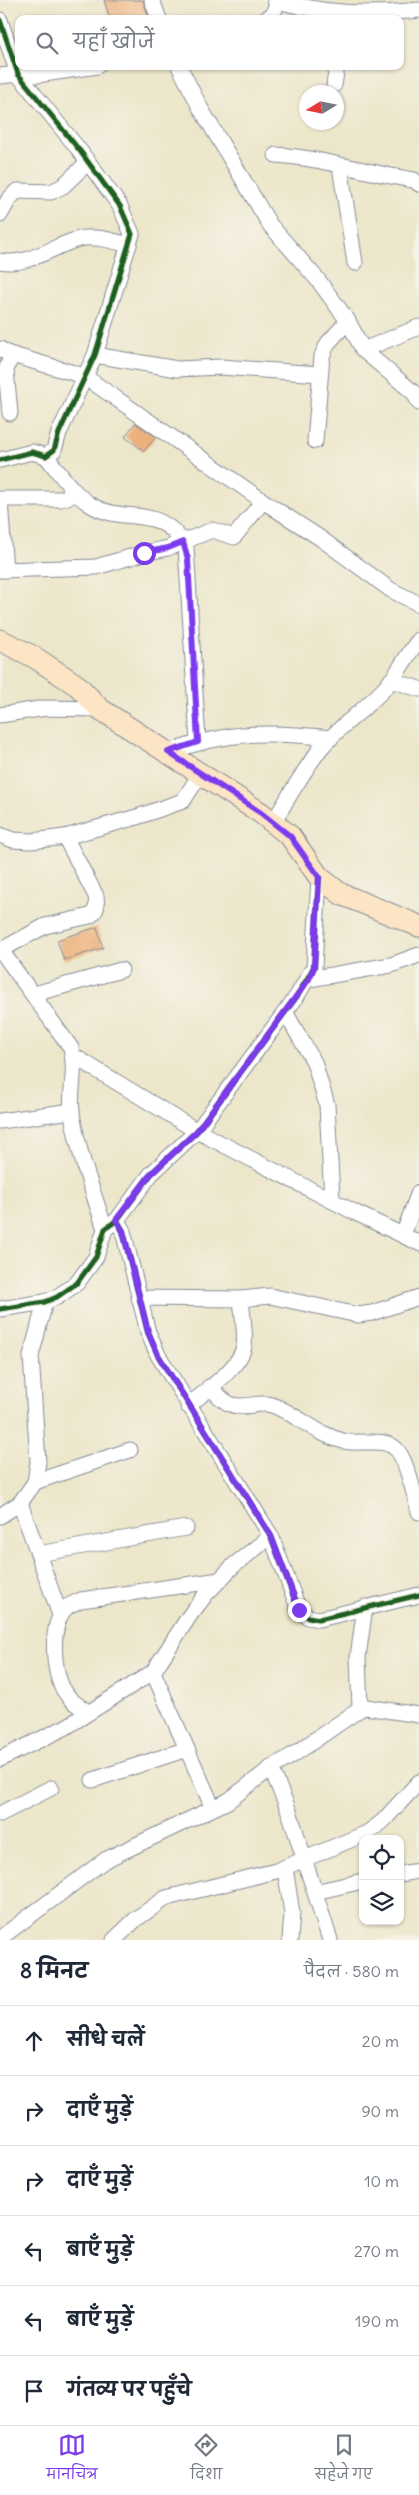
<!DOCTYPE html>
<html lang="hi">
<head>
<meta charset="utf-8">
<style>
	body { margin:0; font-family:Delius,"Playpen Sans Deva",sans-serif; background:#f2f2f3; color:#1f2937 }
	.controls { position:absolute; right:15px; bottom:15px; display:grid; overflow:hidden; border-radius:10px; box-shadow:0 1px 4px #0004 }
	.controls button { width:45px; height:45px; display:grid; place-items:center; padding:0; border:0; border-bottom:1px solid #e0e1e3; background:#fff; color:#1f2937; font:25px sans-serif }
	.compass { position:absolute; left:299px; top:85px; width:45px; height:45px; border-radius:50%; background:#fff; box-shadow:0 1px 4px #0004; rotate:260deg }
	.stop { position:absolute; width:15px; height:15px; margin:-11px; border:4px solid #7c3aed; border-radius:50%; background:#fff }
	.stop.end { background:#7c3aed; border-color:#fff; box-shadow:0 1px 5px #0008 }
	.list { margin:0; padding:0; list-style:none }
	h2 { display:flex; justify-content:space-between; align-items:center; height:65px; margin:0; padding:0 20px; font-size:21px }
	h2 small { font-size:16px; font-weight:400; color:#747a83 }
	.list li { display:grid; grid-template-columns:32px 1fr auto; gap:15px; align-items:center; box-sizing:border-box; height:70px; padding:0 20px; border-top:1px solid #e0e1e3 }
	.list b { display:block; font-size:19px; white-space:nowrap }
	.list em { font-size:16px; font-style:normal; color:#747a83 }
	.icon { flex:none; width:28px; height:28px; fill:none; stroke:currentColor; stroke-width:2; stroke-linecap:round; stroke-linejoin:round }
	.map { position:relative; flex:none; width:419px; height:1940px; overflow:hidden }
	.search { position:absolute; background:#fff; box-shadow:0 1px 4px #0004; left:15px; right:15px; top:15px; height:55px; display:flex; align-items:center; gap:12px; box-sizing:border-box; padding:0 18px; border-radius:10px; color:#747a83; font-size:19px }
	.sheet { height:485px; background:#fff }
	nav { display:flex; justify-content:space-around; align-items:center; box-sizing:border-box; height:70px; border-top:1px solid #e0e1e3; background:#fff; font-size:14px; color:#747a83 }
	nav a { display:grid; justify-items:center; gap:2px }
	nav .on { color:#7c3aed }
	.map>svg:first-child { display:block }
	.building { fill:#ecb17a }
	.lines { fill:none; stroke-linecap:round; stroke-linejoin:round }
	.street-casing { stroke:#848a94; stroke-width:17 }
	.secondary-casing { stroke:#848a94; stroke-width:23 }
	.street { stroke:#fff; stroke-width:15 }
	.secondary { stroke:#fce5c4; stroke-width:21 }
	.cycleway-casing { stroke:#f7f3e8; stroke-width:8 }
	.cycleway { stroke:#1b5e20; stroke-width:5 }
	.route { stroke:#7c3aed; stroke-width:6 }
</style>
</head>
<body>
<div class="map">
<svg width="419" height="1940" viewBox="0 0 419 1940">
	<rect width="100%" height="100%" fill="#f7f3e8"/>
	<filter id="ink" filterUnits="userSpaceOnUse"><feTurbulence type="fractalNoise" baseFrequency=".02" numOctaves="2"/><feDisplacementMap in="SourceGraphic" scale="10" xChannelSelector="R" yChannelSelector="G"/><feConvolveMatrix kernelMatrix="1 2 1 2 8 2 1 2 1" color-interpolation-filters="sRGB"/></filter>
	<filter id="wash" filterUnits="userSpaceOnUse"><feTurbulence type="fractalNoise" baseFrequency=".0096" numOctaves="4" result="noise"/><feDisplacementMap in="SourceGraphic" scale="20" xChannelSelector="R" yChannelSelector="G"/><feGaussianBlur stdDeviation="1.12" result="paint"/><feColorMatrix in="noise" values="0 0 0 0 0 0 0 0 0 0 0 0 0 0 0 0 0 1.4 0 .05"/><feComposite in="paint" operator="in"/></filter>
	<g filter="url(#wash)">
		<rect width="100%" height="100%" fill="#ece6ca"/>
		<g id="blocks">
			<g class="building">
				<path d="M104 0H143L149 19H110Z"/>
				<path d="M135 423 156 437 144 451 125 437Z"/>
				<path d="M97 927 103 948 64 960 57 940Z"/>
			</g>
		</g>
	</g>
	<g filter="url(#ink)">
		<use href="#blocks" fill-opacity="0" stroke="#848a94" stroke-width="1"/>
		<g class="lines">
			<defs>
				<g id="street">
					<path d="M152 0 159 19"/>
					<path d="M275 0C323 14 370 16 419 10"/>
					<path d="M266 19 273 14 278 0"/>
					<path d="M0 20 18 74 80 151 120 206 132 234 95 355 59 433 54 450 46 456 32 452 0 460"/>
					<path d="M179 66 201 109 270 225 318 280 348 321 363 350 414 393 419 403"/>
					<path d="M0 76 18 74 37 75 97 66"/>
					<path d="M334 85 337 66"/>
					<path d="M276 155C323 158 367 173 414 180L419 184"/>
					<path d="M340 166 355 263"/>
					<path d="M0 215 9 199 17 191 51 192 63 186 88 162"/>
					<path d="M0 261C28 267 52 246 79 239 95 235 113 241 129 245"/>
					<path d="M0 349 9 354 84 376 263 501 320 538 391 590 419 604"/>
					<path d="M363 350 419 327"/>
					<path d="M95 355 177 369 221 367 320 374"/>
					<path d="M10 413 6 370 12 355"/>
					<path d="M315 441 322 356 328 343 348 321"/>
					<path d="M46 456C60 473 72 493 91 505 125 526 158 501 186 547L198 742"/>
					<path d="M0 499H61L77 494"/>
					<path d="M0 500 5 570"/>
					<path d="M0 570 96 567 144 553 168 548 212 530 234 537 263 501"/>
					<path d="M391 680 419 689"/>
					<path d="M0 715 46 708 100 709"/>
					<path d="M169 752C230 731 267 731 331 738"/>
					<path d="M273 823C288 798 303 771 321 748 342 723 370 707 391 681 401 668 408 653 419 640"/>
					<path d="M0 835 13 840 31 841 65 837 137 817 183 801 201 773"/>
					<path d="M0 949 71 1048C77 1074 69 1090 72 1113 78 1153 93 1191 105 1229"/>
					<path d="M1 950 45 926 90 916C98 910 97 905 96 896L65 837"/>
					<path d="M309 979 391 965 419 955"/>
					<path d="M34 994 121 970"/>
					<path d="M285 1012 314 1062 327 1105 332 1199"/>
					<path d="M72 1055 197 1131 354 1212 419 1243"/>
					<path d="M0 1121 72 1111"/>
					<path d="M117 1220 123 1231 148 1332 158 1355 271 1536 299 1610 308 1617 319 1619 419 1595"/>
					<path d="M403 1235 419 1192"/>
					<path d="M139 1298 241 1299 270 1296 358 1315 372 1313 419 1297"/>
					<path d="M0 1309 45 1302 57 1297 77 1283 96 1257 105 1229 117 1220 151 1174 197 1131 297 996 314 967 319 877"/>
					<path d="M209 1387C216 1393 223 1401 230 1404 243 1410 258 1401 272 1405 297 1414 315 1434 343 1441 359 1445 382 1437 395 1448 406 1456 415 1498 419 1512"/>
					<path d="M188 1406C204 1392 241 1367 244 1346 246 1331 242 1314 241 1299"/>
					<path d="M35 1482 130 1450"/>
					<path d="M20 1503 60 1615"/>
					<path d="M0 1516 20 1503 35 1482 38 1462 31 1356 45 1302"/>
					<path d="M38 1554 186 1528"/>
					<path d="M153 1672 213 1808"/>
					<path d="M360 1709 358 1657 365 1607"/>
					<path d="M88 1712C79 1706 71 1702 65 1692 52 1674 49 1622 67 1607 71 1604 77 1602 81 1600L220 1580"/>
					<path d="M0 1759 66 1727 153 1672 190 1615 207 1593 233 1566 271 1536"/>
					<path d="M271 1768 289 1811 330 1940"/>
					<path d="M93 1780 187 1749"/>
					<path d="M0 1814 51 1788"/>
					<path d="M285 1868 292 1913 290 1940"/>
					<path d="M400 1874 419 1871"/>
					<path d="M315 1892 363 1881"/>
					<path d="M3 1936 105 1860 228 1801 271 1768 293 1755 360 1709 366 1707 419 1715"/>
					<path d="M114 1940 136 1919 166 1898 276 1871 367 1833 382 1822 419 1782"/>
				</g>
				<path id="secondary" d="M0 640 34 657 78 686 100 709 261 813 290 836 319 877 341 894 419 926"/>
			</defs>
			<use href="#street" class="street-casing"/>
			<use href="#secondary" class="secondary-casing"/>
			<use href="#street" class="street"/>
			<use href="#secondary" class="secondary"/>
			<defs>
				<g id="cycleway">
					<path d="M0 20 18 74 80 151 120 206 132 234 95 355 59 433 54 450 46 456 32 452 0 460"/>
					<path d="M117 1220 123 1231 148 1332 158 1355 271 1536 299 1610 308 1617 319 1619 419 1595"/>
					<path d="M0 1309 45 1302 57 1297 77 1283 96 1257 105 1229 117 1220 151 1174 197 1131 297 996 314 967 319 877"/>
				</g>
			</defs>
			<use href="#cycleway" class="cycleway-casing"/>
			<use href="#cycleway" class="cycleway"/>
		</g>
	</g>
	<g class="lines" filter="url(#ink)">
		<path class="route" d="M144 553 168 548 183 542 188 559 198 742 168 752 261 813 290 836 319 877 314 967 309 979 197 1131 151 1174 116 1220 123 1231 148 1332 158 1355 271 1536 299 1610"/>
	</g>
</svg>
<div class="controls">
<button><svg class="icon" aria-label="locate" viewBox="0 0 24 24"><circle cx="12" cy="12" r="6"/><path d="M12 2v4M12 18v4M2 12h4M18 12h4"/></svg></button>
<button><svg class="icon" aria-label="layers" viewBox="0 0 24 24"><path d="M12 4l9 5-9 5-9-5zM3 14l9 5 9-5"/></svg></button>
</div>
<svg class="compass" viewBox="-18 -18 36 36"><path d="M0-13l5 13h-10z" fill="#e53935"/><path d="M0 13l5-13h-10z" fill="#747a83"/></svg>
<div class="stop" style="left:144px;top:553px"></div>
<div class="stop end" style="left:299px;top:1610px"></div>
<div class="search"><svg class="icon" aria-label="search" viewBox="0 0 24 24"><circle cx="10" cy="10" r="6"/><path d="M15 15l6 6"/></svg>यहाँ खोजें</div>
</div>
<section class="sheet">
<h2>8 मिनट<small>पैदल · 580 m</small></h2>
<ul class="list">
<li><svg class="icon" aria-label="ahead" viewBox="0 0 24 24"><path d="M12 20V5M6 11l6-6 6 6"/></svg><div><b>सीधे चलें</b></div><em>20 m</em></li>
<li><svg class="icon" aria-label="right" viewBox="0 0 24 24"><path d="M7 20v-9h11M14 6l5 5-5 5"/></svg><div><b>दाएँ मुड़ें</b></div><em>90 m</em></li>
<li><svg class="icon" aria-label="right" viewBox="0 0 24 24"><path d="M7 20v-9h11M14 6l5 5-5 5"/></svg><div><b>दाएँ मुड़ें</b></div><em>10 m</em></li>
<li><svg class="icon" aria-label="left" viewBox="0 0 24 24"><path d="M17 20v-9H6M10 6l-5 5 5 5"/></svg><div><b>बाएँ मुड़ें</b></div><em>270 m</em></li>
<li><svg class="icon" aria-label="left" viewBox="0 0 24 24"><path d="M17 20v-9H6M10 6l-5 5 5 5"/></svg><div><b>बाएँ मुड़ें</b></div><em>190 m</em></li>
<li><svg class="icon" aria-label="arrive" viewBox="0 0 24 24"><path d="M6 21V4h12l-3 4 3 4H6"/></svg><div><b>गंतव्य पर पहुँचे</b></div></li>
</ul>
</section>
<nav>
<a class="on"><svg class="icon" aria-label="map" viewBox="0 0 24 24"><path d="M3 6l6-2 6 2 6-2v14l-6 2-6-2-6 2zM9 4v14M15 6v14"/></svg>मानचित्र</a>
<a><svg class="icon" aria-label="directions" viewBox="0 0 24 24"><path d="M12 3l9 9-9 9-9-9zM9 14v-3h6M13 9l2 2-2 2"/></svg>दिशा</a>
<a><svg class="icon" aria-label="saved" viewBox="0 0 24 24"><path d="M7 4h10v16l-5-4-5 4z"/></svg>सहेजे गए</a>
</nav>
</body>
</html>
